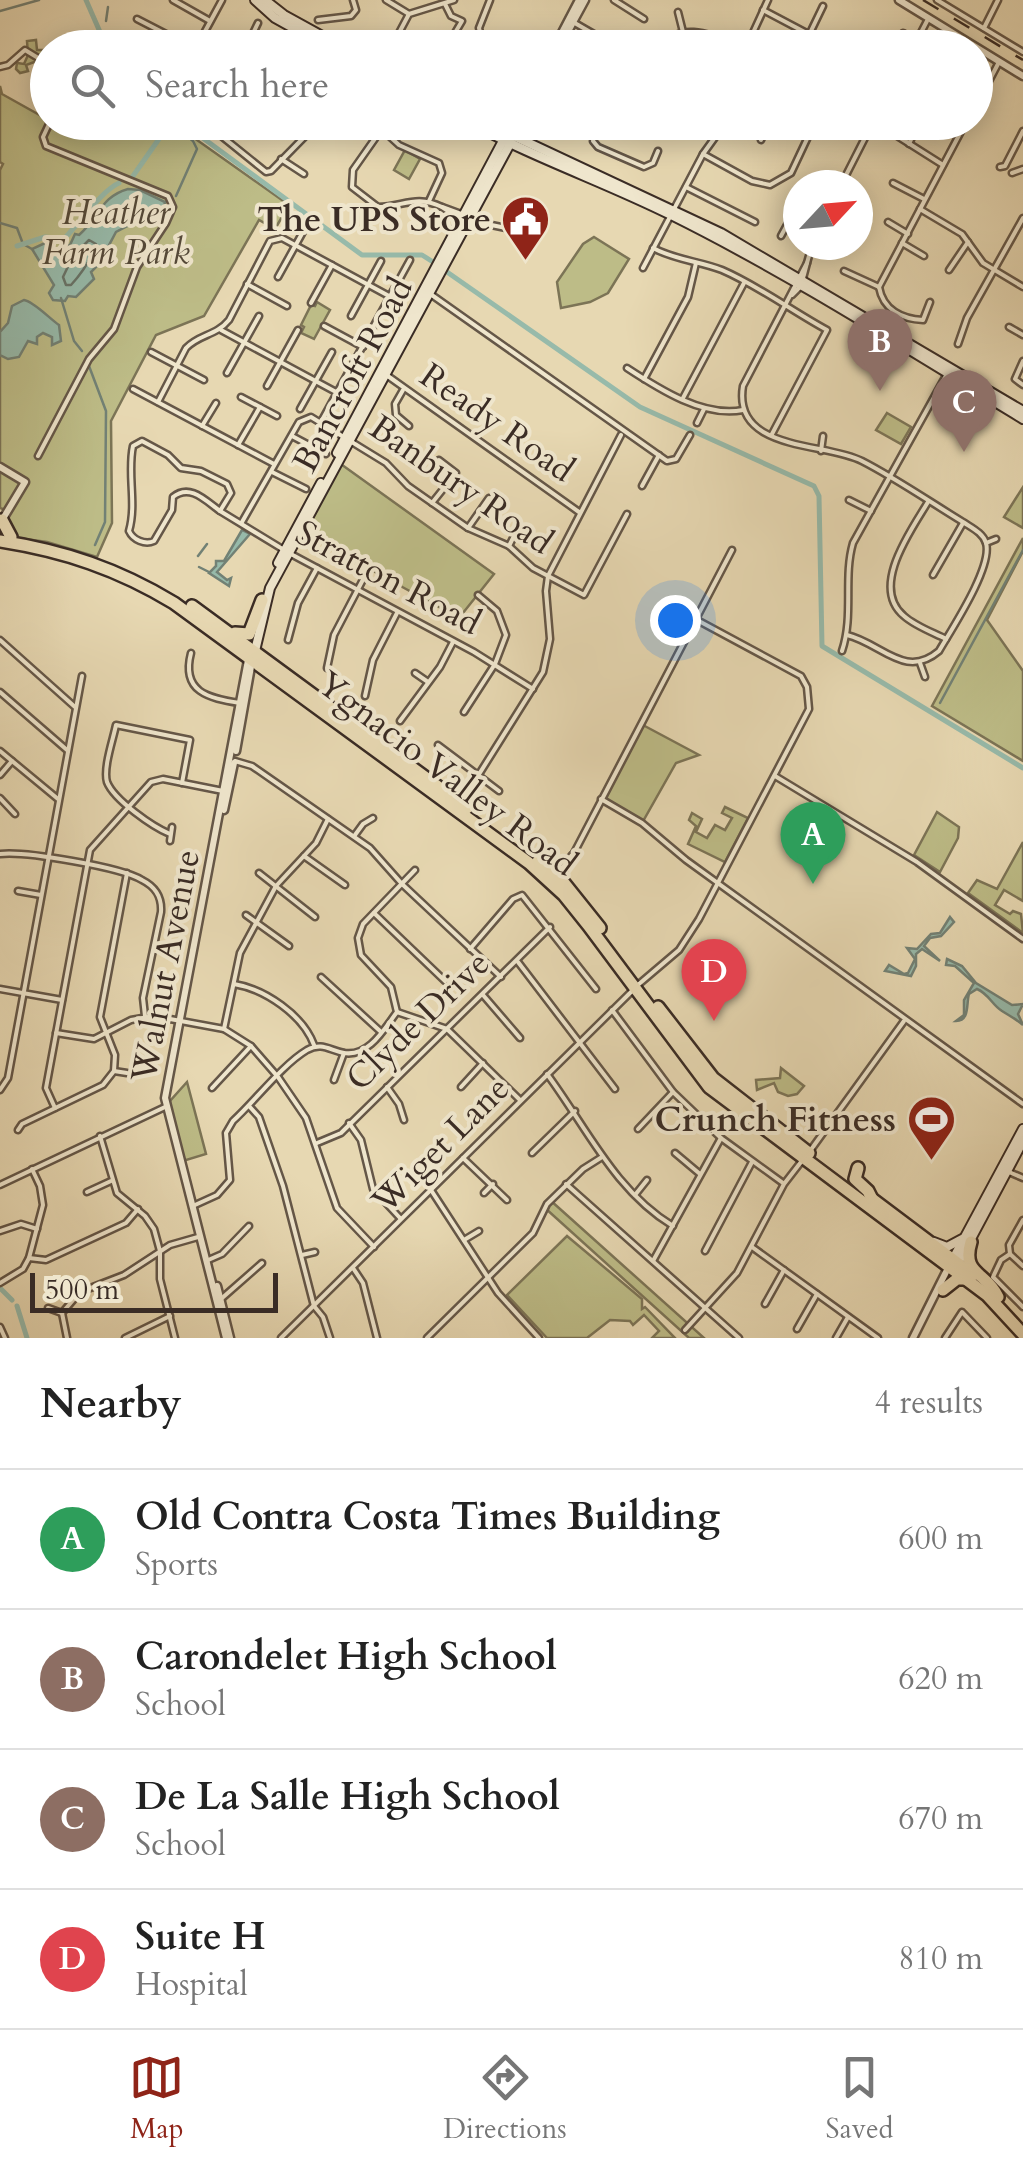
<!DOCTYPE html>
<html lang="en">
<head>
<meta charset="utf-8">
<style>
	body { margin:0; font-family:Cardo,serif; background:#f6f6f6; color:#222 }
	.compass { position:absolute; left:783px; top:170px; width:90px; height:90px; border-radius:50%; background:#fff; box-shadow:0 5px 25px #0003; rotate:64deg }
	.scale { position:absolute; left:30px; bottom:25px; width:248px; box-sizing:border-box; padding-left:10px; border:5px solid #3a2c25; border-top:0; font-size:28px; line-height:35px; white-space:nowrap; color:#3a2c25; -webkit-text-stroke:8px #efe6cd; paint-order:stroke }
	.you { position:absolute; left:675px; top:620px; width:35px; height:35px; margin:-25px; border:8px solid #fff; border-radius:50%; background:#1a73e8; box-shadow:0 0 0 15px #1a73e833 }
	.badge { display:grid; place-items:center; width:65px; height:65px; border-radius:50%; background:#8f2418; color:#fff; font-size:32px; font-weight:700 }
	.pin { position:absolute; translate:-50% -82px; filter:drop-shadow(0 2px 5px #0008) }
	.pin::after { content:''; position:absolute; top:52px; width:35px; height:30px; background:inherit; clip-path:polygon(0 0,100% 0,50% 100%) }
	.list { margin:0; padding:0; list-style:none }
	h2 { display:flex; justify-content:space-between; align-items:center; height:130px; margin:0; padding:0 40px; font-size:42px }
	h2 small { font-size:32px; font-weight:400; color:#767676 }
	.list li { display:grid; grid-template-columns:65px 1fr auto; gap:30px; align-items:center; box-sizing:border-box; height:140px; padding:0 40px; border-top:2px solid #e0e0e0 }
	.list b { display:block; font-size:38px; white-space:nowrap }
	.list p { margin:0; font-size:32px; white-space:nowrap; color:#767676 }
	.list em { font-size:32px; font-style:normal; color:#767676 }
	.icon { flex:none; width:55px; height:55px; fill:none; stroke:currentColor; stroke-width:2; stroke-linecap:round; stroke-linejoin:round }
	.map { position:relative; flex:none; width:1023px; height:1338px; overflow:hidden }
	.search { position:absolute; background:#fff; box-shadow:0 5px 25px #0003; left:30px; right:30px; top:30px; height:110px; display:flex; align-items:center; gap:25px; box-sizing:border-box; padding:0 35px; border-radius:55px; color:#767676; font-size:38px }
	.sheet { height:690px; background:#fff }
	nav { display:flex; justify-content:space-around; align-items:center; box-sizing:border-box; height:140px; border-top:2px solid #e0e0e0; background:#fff; font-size:28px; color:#767676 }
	nav a { display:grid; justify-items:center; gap:5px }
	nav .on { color:#8f2418 }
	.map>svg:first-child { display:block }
	.green { fill:#bdbc87; stroke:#7c7456; stroke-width:2.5 }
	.water { fill:#97baaa; stroke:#728175; stroke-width:2.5 }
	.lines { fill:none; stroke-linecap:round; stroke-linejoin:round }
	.shore { stroke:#687368; stroke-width:2.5 }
	.stream { stroke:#728175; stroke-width:2.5 }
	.canal { stroke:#97baaa; stroke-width:5 }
	.minor-casing { stroke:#655748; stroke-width:9 }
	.tertiary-casing { stroke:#655748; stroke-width:11 }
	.secondary-casing { stroke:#3a2c25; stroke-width:12 }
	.trunk-casing { stroke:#3a2c25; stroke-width:16 }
	.minor { stroke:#efe6cd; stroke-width:4 }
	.tertiary { stroke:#efe6cd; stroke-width:6 }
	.secondary { stroke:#efe6cd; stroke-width:8 }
	.trunk { stroke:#e7d8b2; stroke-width:11 }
	.rail { stroke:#3a2c25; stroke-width:2.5; stroke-dasharray:18 18; stroke-linecap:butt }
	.labels { text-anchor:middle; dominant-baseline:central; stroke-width:8; stroke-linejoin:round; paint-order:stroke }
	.park-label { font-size:35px; font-style:italic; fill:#544939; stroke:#efe6cd }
	.poi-label { font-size:35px; font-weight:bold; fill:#3a2c25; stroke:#efe6cd; text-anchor:end }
	.street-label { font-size:35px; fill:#3a2c25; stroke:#efe6cd }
</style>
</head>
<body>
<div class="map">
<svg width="1023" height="1338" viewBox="0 0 1023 1338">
	<rect width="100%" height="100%" fill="#e7d8b2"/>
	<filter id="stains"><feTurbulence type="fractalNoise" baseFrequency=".002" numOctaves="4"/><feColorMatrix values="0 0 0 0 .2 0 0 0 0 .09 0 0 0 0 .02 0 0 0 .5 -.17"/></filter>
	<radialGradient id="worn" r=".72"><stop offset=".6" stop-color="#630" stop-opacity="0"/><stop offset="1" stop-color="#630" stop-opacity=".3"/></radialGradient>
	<g class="green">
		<path d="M36 40 37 50H47V88L41 78 46 72 37 61 26 65 28 71 20 73 16 69 17 63 24 64 28 55 27 41Z"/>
		<path d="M0 86 2 94 45 118 47 114 48 122 173 123 289 205 275 229 259 220 204 316 156 335 111 421 112 523 97 557 47 542 11 537 3 526 8 511 0 508V170L3 164 0 162Z"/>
		<path d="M405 150 420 159 409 179 394 170Z"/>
		<path d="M594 237 629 259 608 293 590 302 561 308 557 282 583 244Z"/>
		<path d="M317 302 330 310 314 339 301 333 304 327 301 325 311 305 315 306Z"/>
		<path d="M887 413 911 427 901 444 876 430Z"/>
		<path d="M338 462 494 574 459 618 300 531Z"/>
		<path d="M1023 487V528L1004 517Z"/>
		<path d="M1023 538V551L987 620 1023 671V761L932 706Z"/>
		<path d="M641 724 699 755 676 763 642 823 601 799Z"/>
		<path d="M725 807 748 818 725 862 688 844 696 826 689 820 692 813 702 819 696 832 707 838 715 825 725 830 732 818 722 813Z"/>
		<path d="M937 812 959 827 958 838 940 872 914 855Z"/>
		<path d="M1023 842V901L1004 890 995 905 1010 914 1013 911 1021 914 1023 933 968 893 977 880 997 889Z"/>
		<path d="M781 1068 804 1086 797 1094 788 1096 778 1092 774 1083 757 1090 756 1080 780 1078Z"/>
		<path d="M187 1082 206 1154 183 1161 170 1107V1101Z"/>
		<path d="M550 1200 704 1338H689L545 1208Z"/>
		<path d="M567 1236 642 1299V1309L645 1307 675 1338H652L659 1331 644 1315 633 1325 630 1321 610 1320 587 1338H547L507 1295Z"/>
	</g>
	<g class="water">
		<path d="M128 189 140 190 165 202 164 207 116 232 99 264 91 272 94 279 76 297 68 296 65 301 53 300 49 293 54 285 32 249 45 243 54 250 70 245 75 234 79 235C100 217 100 197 128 189Z"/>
		<path d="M24 300C33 301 49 318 59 325L61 341 52 345V337L43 333 37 337V344L28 341 19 357 8 359 0 355V332L8 323 12 306Z"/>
		<path d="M242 530 250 534 217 572 227 580 231 578 229 586 209 573 216 566V561H224Z"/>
		<path d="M950 917 954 922 941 936 930 938 924 946 940 961 922 949 916 954V966L911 976 885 971 889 965 904 974 908 973 915 959 907 948 917 949 931 934 940 933Z"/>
		<path d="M947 959 962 966 976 983 1012 1005 1023 1004 1018 1014 1023 1025C1016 1019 1010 1016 1002 1011 992 1005 989 994 977 989L969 994C966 1004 970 1021 956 1021L964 1015V1000L974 983 955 966 946 965Z"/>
	</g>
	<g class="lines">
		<path class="shore" d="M89 240 96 244C91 260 82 273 71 285H66L63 277 73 256Z"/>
		<g class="stream">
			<path d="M0 11 39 0"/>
			<path d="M106 21 108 7"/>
			<path d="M96 48V40"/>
			<path d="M169 122 193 141 197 149 176 196"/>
			<path d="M0 223 17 228 23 244 32 249"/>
			<path d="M61 298 74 341 82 351"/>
			<path d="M89 366 106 411 105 522 95 545"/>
			<path d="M198 556 207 544"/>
			<path d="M199 567 209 572"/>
			<path d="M940 703 1023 550"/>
		</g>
		<g class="canal">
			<path d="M86 0 107 48"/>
			<path d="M181 122 362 255H422L433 262"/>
			<path d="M133 176 168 126"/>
			<path d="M17 246 45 237 64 239C80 223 101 191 119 183"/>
			<path d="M447 272 640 407 814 486 819 496 822 646 1023 768"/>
			<path d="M0 1288 12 1300"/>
			<path d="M17 1306 27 1338"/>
		</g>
		<defs>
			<g id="minor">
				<path d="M173 0 210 21"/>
				<path d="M386 0 409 14"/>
				<path d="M614 0 644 19"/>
				<path d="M937 0 1023 52"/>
				<path d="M445 4 451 16 462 21 449 43"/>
				<path d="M763 10 835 48"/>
				<path d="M678 12 683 32"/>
				<path d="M137 19 168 35 173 48"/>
				<path d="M318 20 351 16 356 10 353 0"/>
				<path d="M573 22 618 48"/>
				<path d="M984 28 998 0"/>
				<path d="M810 33 823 6"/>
				<path d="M903 33 917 41"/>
				<path d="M128 40 131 48"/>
				<path d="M249 40 264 48"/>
				<path d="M196 48 222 0"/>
				<path d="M246 48 258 23"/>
				<path d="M391 48 409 14 454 0"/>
				<path d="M484 48 479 28 490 0"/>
				<path d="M658 48C684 19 712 36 742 48"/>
				<path d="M746 48 768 0"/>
				<path d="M913 48 927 21"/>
				<path d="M0 67 8 65 25 50 48 64"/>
				<path d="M976 106 999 62"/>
				<path d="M204 122 266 172 271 171 319 122"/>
				<path d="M271 122H290"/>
				<path d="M374 122 399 145 439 163 442 173 429 201"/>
				<path d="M598 122 593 141 598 147 644 167 653 163 658 151"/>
				<path d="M875 122 943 165"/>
				<path d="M549 125 550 122"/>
				<path d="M381 130 353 170 352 187 378 207C403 207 415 194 442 207"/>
				<path d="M761 140 769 122"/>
				<path d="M909 144 919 122"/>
				<path d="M703 154 752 181 770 185 791 173 815 122"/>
				<path d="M281 159 304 174"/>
				<path d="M1000 167 1005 166 1023 131"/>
				<path d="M1012 173 1023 169"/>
				<path d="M893 183 924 199"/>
				<path d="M841 185 873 122"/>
				<path d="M686 187 755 222"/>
				<path d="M920 209 962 234 983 263 1023 287"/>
				<path d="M461 214 442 207 462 220"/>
				<path d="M472 221 506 228 531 241"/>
				<path d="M888 222 908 234"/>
				<path d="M781 236 793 214 798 217"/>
				<path d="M902 243 924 256"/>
				<path d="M653 248C675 260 699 261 722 270 759 286 792 311 827 330L772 434"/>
				<path d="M807 263 812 245"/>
				<path d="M643 268 703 154 726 122"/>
				<path d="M949 270 968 242"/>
				<path d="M844 271 879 287"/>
				<path d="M278 277 309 221"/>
				<path d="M247 284 287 306"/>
				<path d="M879 287 966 122"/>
				<path d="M879 287C883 310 902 319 923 320L930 302"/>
				<path d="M429 293 667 461 676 459 690 435"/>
				<path d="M792 295 801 286 807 263 743 386C732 452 826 442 862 461 897 479 930 502 963 522 972 528 983 533 986 543 993 567 951 630 939 651 905 680 881 643 847 635"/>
				<path d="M311 303 332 265"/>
				<path d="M351 316 381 261"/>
				<path d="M324 326 363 347"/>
				<path d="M1009 327 1023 335"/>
				<path d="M221 330 336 392"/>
				<path d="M958 344 967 318 1023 218"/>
				<path d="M151 352 204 380"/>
				<path d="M1023 361 1015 379 1023 385"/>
				<path d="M627 368C659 389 704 418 743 410"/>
				<path d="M227 373 259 316"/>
				<path d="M385 374 579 512"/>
				<path d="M644 379 688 297 696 263"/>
				<path d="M267 386 298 330"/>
				<path d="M133 389 274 464"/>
				<path d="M403 390 395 404 396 415 409 426"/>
				<path d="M241 397 277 416"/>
				<path d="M683 398 744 283"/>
				<path d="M158 402 186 348C199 334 216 336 229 320L270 241 282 238 389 296"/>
				<path d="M300 409 332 352"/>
				<path d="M321 422 410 260"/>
				<path d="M697 423 704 409"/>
				<path d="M202 426 216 403"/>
				<path d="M292 436 326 454"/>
				<path d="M142 441 168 455 181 468 201 471 227 484 231 493 220 511C206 501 190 483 173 497L172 510 154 541C145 545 133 540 129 531 137 503 127 474 133 446Z"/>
				<path d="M238 445 260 407"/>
				<path d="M821 451 823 436"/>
				<path d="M38 456 89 359 114 329 137 267 166 223 173 207 168 196 46 146 43 137 50 122"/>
				<path d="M272 472 306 489"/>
				<path d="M642 486 659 455"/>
				<path d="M849 500 871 511"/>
				<path d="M928 502C912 529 869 587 904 616 915 626 932 632 946 639"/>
				<path d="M432 503 456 473 439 460"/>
				<path d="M220 511 289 553 474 652 533 689"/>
				<path d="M242 522 299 422 311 417 386 463 408 486 468 528 509 546 533 568 584 595 627 514"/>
				<path d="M468 528 489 498"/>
				<path d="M986 543 996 539"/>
				<path d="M509 546 518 528"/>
				<path d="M933 575 963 523"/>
				<path d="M0 640 75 707"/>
				<path d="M288 640 298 603 317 568"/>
				<path d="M842 651C854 615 843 578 853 543L948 372"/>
				<path d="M191 653C181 692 208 698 240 703"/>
				<path d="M920 663 925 677"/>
				<path d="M327 668 334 635 368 570"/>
				<path d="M415 673 428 682"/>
				<path d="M0 692 67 750"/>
				<path d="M365 696 373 660 397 613"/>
				<path d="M464 712 495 664 506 635 497 611 478 595"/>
				<path d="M400 721 440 667 453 642"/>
				<path d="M438 745 499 791"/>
				<path d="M0 751 58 799"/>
				<path d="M235 761 252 766 370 848 402 884 501 977"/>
				<path d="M0 775 12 761"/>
				<path d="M775 776 917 862 1023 939"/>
				<path d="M0 798 15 814"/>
				<path d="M456 798 476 776"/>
				<path d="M601 799 642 823 686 860 1023 1104"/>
				<path d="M461 803 543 672 550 639 546 591 548 576 621 435"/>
				<path d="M170 834C153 827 114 800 107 782 103 768 113 740 116 725L190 740 182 783"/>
				<path d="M355 835 363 824 373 818"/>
				<path d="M170 841 172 827"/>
				<path d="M0 854C25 851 121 867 142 880 156 887 162 897 161 912L143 998 145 1016"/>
				<path d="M304 856 345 885"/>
				<path d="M554 871 562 868 572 855"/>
				<path d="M259 873 315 917"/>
				<path d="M563 874 732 550"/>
				<path d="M18 891 41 895"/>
				<path d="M374 913 445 981"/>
				<path d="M246 915 289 946"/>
				<path d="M470 949 513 899 522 895 596 989"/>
				<path d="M518 962 615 1089"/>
				<path d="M321 977 380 1031"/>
				<path d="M234 984C265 989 303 1015 314 1045"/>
				<path d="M639 984 679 950 699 919 809 709 807 687 801 676 697 620"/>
				<path d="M0 989 62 1000"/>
				<path d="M483 995 520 1038"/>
				<path d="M612 1010 673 1092 721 1138 783 1183"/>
				<path d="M397 1012 447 1029 520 1100"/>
				<path d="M224 1029 240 953 276 886 316 843 328 819"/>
				<path d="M56 1033 94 1039 131 1020 154 1016 224 1029 251 1046 278 1077 306 1118 337 1208 374 1247"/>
				<path d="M114 1071 127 1073"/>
				<path d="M547 1074C587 1128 615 1191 673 1226"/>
				<path d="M334 1080 344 1053"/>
				<path d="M387 1087 399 1104 404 1120"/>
				<path d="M461 1087 483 1063"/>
				<path d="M212 1088 251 1046"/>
				<path d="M0 1090 8 1078 82 676"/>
				<path d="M249 1106 259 1117 283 1186 314 1306 323 1317 330 1338"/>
				<path d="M55 1108 46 1088 90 850 151 782 163 779 223 791"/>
				<path d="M349 1123 361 1140 373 1189 400 1218"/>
				<path d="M638 1129 673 1092"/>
				<path d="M18 1130 22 1124 103 1085 114 1071 115 1055 100 1017 127 873"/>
				<path d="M100 1136 117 1193 145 1216 154 1229 160 1251V1279L175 1338"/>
				<path d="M317 1143 341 1133 550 927"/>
				<path d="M810 1151 904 1021"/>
				<path d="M532 1153 575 1111"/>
				<path d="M675 1153 700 1174"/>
				<path d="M463 1158 507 1200"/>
				<path d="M1009 1172 1023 1178"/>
				<path d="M566 1184 739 1338"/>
				<path d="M0 1185 165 1107"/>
				<path d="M431 1190 498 1293 539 1338"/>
				<path d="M87 1192 111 1181"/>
				<path d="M484 1193 493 1184"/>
				<path d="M635 1195 647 1180"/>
				<path d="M195 1205 217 1195 230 1180 226 1133 233 1121C255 1101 282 1065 307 1050 322 1042 329 1050 344 1053 369 1057 384 1029 397 1012L391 987 361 955 358 938 363 924 415 870"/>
				<path d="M1023 1220 1009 1245 1010 1254 1023 1266"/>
				<path d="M0 1231 21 1224 37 1229"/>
				<path d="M464 1240 479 1231"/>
				<path d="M752 1247 878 1338"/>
				<path d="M705 1251 752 1162"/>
				<path d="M1010 1254 1001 1260 993 1277 1023 1307"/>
				<path d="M302 1255 315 1252"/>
				<path d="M29 1258 46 1260 126 1223 138 1209"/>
				<path d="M206 1261 222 1254 249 1226"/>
				<path d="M653 1261 721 1138"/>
				<path d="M353 1268 363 1283 377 1338"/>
				<path d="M0 1283 23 1269 29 1258 43 1205 40 1186 32 1169"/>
				<path d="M221 1299 262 1263"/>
				<path d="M765 1304 784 1270"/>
				<path d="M48 1308 62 1313"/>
				<path d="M0 1327 5 1338"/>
				<path d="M797 1329 817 1294"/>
				<path d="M685 1330 737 1273 784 1184 801 1162"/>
				<path d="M67 1338 62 1313 80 1292 124 1275 170 1245 198 1237"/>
				<path d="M125 1338 170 1316"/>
				<path d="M281 1338 632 991"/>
				<path d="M427 1338 533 1233 547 1204 583 1169 602 1157"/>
				<path d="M836 1338 848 1317"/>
				<path d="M945 1338 962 1312 987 1338"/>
			</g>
			<g id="tertiary">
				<path d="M899 0 1023 76"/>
				<path d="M554 48 579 0"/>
				<path d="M559 48 585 0"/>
				<path d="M513 137 521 122"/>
				<path d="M0 467 25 482 1 522"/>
				<path d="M236 751 252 661"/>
				<path d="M224 810 234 763"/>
				<path d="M217 1286 230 1338"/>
				<path d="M226 1338 165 1098 248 660"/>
				<path d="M913 1338 949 1266"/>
			</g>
			<g id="secondary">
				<path d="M255 0 275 18 329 48"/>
				<path d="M265 0 284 15 344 48"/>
				<path d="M469 122C534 158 605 182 671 215 792 275 907 349 1023 419"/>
				<path d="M484 122 721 233 1023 411"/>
				<path d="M337 453 504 139"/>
				<path d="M278 563 321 483"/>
				<path d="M254 655 270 588 511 142"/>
				<path d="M934 1242 947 1247 962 1239"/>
				<path d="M952 1261 1023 1129"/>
				<path d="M957 1265 1023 1141"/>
			</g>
			<g id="trunk">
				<path d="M2 520 11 537"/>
				<path d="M0 541C64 551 118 569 174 603L529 863 564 895 588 925 709 1087 987 1295 1023 1334"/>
				<path d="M192 606 467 808"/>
				<path d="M235 633 249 634 262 600"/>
				<path d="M538 861 560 878 600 928"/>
				<path d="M658 1007 713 1078 809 1153"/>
				<path d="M858 1168 855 1179 868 1191 872 1199"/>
				<path d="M872 1199 973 1275"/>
				<path d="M971 1242C961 1275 987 1272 998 1297"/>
				<path d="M943 1290 957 1279H966"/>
			</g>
		</defs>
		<use href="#minor" class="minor-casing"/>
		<use href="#tertiary" class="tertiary-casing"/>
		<use href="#secondary" class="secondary-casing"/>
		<use href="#trunk" class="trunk-casing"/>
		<use href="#minor" class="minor"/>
		<use href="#tertiary" class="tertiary"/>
		<use href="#secondary" class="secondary"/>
		<use href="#trunk" class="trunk"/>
		<path class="rail" d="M923 0 1023 60"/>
	</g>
	<defs>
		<symbol id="civic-pin" viewBox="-11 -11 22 30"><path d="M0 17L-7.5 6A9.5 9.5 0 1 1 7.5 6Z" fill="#8f2418" stroke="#efe6cd"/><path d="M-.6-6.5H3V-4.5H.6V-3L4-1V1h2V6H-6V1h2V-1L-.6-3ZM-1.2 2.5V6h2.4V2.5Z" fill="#fff"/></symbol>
		<symbol id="stadium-pin" viewBox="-11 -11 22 30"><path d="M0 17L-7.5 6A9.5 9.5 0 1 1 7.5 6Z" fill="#8f2418" stroke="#efe6cd"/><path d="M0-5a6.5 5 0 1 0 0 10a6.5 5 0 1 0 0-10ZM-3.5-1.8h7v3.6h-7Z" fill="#fff"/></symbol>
	</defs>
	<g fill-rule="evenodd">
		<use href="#civic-pin" x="498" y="192" width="55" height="75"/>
		<use href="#stadium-pin" x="904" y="1092" width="55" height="75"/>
	</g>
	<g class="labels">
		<g class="park-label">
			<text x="116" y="213">Heather<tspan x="116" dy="40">Farm Park</tspan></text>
		</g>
		<g class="poi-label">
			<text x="491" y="220">The UPS Store</text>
			<text x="896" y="1120">Crunch Fitness</text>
		</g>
		<g class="street-label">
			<text transform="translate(353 375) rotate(-62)">Bancroft Road</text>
			<text transform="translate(497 423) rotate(35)">Ready Road</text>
			<text transform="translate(461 485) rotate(35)">Banbury Road</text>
			<text transform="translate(388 578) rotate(28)">Stratton Road</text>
			<text transform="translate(447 774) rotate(37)">Ygnacio Valley Road</text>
			<text transform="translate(166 966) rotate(-79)">Walnut Avenue</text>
			<text transform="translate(418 1021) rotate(-44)">Clyde Drive</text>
			<text transform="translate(441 1145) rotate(-45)">Wiget Lane</text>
		</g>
	</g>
	<rect width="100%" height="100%" filter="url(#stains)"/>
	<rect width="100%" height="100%" fill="url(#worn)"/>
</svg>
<svg class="compass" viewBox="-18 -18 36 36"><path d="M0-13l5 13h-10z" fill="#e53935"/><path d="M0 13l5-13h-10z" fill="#767676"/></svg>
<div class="scale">500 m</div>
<div class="you"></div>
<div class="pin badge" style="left:813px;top:884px;background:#2e9e5b">A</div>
<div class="pin badge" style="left:880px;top:391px;background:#8d6e63">B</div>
<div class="pin badge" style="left:964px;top:452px;background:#8d6e63">C</div>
<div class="pin badge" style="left:714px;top:1021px;background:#e0444e">D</div>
<div class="search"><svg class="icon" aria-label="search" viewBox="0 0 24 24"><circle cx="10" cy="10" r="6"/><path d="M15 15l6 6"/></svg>Search here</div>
</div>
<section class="sheet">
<h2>Nearby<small>4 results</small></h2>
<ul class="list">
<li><span class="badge" style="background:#2e9e5b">A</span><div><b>Old Contra Costa Times Building</b><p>Sports</p></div><em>600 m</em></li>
<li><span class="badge" style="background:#8d6e63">B</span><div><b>Carondelet High School</b><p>School</p></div><em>620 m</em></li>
<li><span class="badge" style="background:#8d6e63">C</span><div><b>De La Salle High School</b><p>School</p></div><em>670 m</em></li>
<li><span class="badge" style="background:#e0444e">D</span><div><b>Suite H</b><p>Hospital</p></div><em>810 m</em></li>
</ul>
</section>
<nav>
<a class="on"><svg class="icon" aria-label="map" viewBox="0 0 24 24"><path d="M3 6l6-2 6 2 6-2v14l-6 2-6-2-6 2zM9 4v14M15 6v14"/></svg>Map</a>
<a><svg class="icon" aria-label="directions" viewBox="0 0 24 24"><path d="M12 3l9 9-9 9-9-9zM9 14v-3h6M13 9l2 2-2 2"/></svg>Directions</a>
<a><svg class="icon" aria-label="saved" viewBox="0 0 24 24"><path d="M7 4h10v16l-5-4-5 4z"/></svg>Saved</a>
</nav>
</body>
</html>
